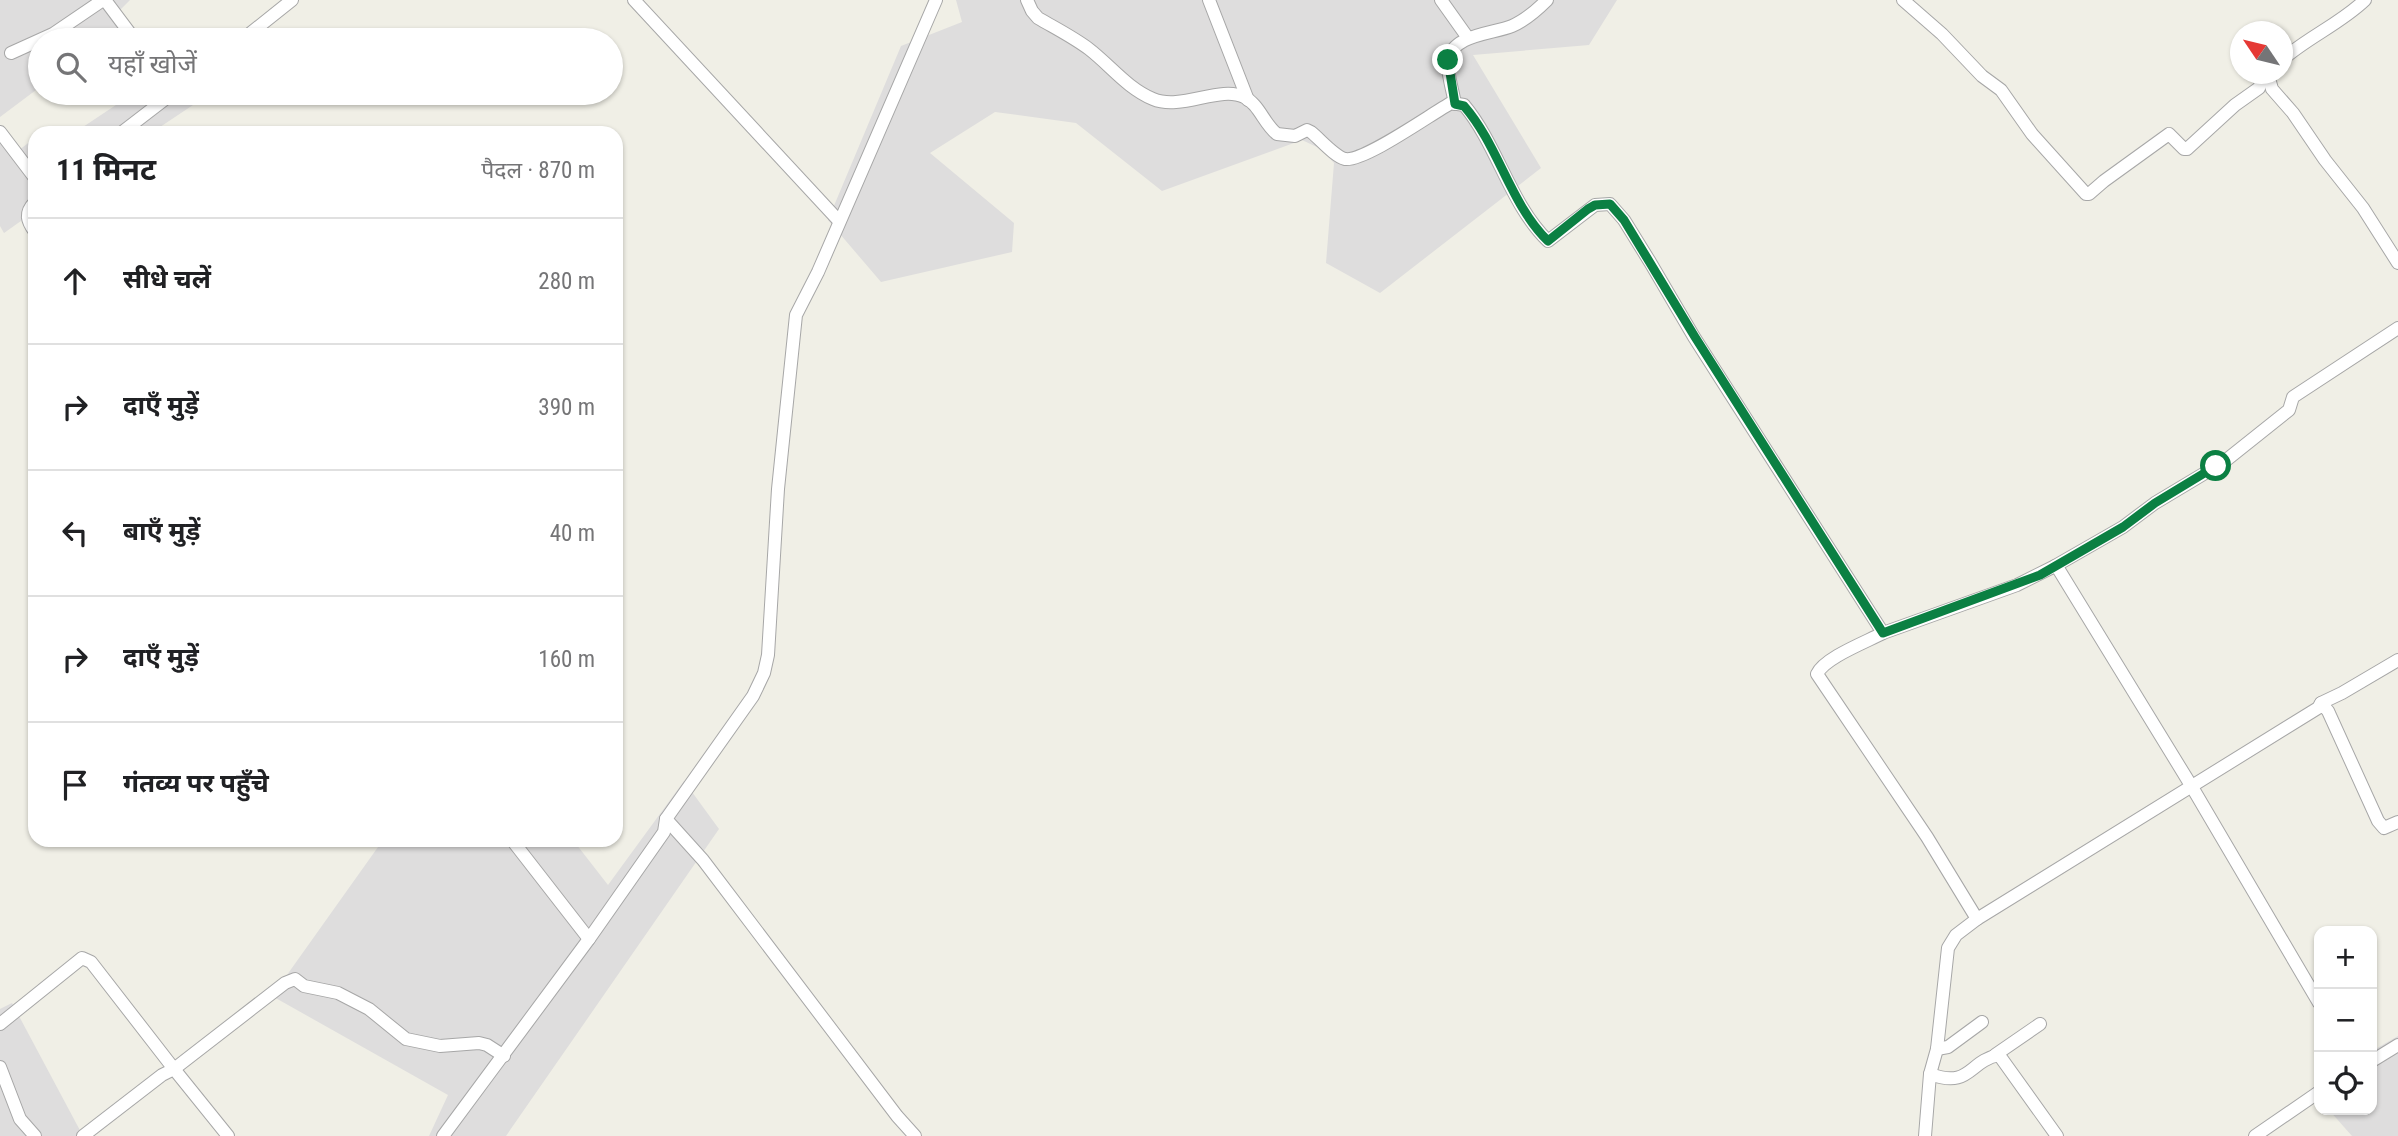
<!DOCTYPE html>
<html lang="hi">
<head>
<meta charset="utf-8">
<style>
	body { margin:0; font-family:"Roboto Condensed","Noto Sans Devanagari",sans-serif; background:#f6f6f6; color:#202124 }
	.controls { position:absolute; right:21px; bottom:21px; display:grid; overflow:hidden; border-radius:14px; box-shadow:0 2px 5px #0004 }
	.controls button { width:63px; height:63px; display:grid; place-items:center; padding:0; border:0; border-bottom:2px solid #e0e0e0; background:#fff; color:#202124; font:35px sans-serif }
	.compass { position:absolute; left:2230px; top:21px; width:63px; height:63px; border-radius:50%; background:#fff; box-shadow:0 2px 5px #0004; rotate:305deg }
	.stop { position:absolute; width:21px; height:21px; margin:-16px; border:5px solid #0b8043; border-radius:50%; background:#fff }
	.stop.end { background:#0b8043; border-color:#fff; box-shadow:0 2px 7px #0008 }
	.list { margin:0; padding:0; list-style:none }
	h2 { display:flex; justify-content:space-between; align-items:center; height:91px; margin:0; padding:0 28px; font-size:30px }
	h2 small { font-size:23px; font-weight:400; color:#757577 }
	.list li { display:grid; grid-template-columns:46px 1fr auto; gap:21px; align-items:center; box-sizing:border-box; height:126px; padding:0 28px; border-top:2px solid #e0e0e0 }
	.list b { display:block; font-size:26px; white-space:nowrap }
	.list em { font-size:23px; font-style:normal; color:#757577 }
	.icon { flex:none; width:38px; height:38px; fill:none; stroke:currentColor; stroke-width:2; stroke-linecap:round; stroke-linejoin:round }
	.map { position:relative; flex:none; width:2398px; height:1136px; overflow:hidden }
	.search { position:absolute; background:#fff; box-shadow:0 2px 5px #0004; left:28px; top:28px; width:595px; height:77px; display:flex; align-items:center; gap:18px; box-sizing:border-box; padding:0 24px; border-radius:38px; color:#757577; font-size:26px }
	.panel { position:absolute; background:#fff; box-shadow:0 2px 5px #0004; left:28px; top:126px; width:595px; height:721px; border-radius:21px }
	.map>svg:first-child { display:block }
	.residential { fill:#dedddd }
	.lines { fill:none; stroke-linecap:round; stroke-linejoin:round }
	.minor-casing { stroke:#a7a7a7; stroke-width:14 }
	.minor { stroke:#fff; stroke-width:12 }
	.route { stroke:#0b8043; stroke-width:9 }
</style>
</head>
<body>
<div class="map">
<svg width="2398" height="1136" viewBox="0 0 2398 1136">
	<rect width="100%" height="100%" fill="#f0efe6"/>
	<g class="residential">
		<path d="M0 0H130L120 10 123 34 110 40H40V87L0 117Z"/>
		<path d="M956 0H1617L1589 45 1473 55 1541 168 1380 293 1326 263 1334 163 1321 149 1302 140 1162 191 1076 123 995 112 930 153 1014 223 1012 252 881 282 828 220 901 46 962 22Z"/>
		<path d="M134 93H211L151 133H74Z"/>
		<path d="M0 125 19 150 35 138V211L4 233 0 226Z"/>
		<path d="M684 781 719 829 506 1136H429L448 1095 272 996 383 840H573L608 885Z"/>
		<path d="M12 1003 83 1136H0V1009Z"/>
		<path d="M2398 1036V1136H2352L2329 1110H2372V1051Z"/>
	</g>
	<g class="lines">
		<defs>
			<g id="minor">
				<path d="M105 0 135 40"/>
				<path d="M634 0 839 221"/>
				<path d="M1027 0 1032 11 1038 18C1055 28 1073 37 1089 49 1111 66 1127 88 1153 99 1181 111 1220 85 1244 97 1259 104 1264 124 1277 134L1295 136 1307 130 1311 132C1320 139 1334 156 1345 159 1364 162 1431 114 1451 103L1464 105C1498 146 1510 204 1548 241L1595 205 1610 204 1624 220 1650 262 1694 337 1883 633 2017 585 2055 566 2059 570 2192 787 2319 1003"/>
				<path d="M1209 0 1248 100"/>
				<path d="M1441 0 1468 38"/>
				<path d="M1903 0 1942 34 1982 76 2001 90 2032 134 2086 194H2089L2104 181 2169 134 2184 149H2187L2235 105 2259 88 2264 76"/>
				<path d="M242 40 292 0"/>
				<path d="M11 53 53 34 103 0"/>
				<path d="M2282 60C2308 37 2340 24 2365 0"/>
				<path d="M2267 74 2264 76 2270 82 2272 89 2293 113 2325 160 2363 208 2398 263"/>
				<path d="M1455 104C1453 91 1447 74 1448 61 1452 34 1493 34 1512 26 1526 20 1537 10 1547 0"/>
				<path d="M0 132 35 178"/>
				<path d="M121 133 173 93"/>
				<path d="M35 202C24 213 27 221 35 232"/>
				<path d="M2055 566 2123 527 2155 503 2225 461 2289 410 2293 397 2296 395 2398 328"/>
				<path d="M1883 633C1866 642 1824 658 1817 674L1927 837 1977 919"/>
				<path d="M2321 703 2342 693 2398 660"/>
				<path d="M666 819 703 860 897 1116 915 1136"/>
				<path d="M512 840 589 939"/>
				<path d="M0 1024 82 958 91 962 174 1069 285 983 295 979 304 986 338 993 369 1009 406 1039 440 1046 479 1043 487 1045 504 1056"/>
				<path d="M1937 1049 1948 1047 1982 1022"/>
				<path d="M1995 1055 2040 1024"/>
				<path d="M2372 1061 2398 1045"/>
				<path d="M0 1067 20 1119 35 1136"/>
				<path d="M1930 1074C1971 1089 1968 1061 1999 1055L2057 1136"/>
				<path d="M83 1136 162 1075 174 1069 228 1136"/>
				<path d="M443 1136 589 939 664 832 666 819 753 696 764 673 768 655 778 489 796 315 818 272 936 0"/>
				<path d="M1925 1136 1930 1074 1937 1049 1948 948 1956 935 1977 919 2318 708 2321 703 2328 711 2378 821 2384 828 2398 822"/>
				<path d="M2255 1136 2319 1092"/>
			</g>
		</defs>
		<use href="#minor" class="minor-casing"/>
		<use href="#minor" class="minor"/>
	</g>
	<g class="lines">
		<path class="route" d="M1448 60 1455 104 1464 106C1499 146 1510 204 1548 241L1588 209 1595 205 1610 204 1624 220 1695 337 1883 633 2040 575 2123 527 2155 503 2216 466"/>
	</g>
</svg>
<div class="controls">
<button>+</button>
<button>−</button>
<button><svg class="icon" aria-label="locate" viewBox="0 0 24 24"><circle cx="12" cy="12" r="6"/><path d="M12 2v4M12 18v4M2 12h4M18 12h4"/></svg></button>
</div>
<svg class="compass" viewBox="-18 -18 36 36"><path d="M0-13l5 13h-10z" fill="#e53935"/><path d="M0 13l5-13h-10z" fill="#757577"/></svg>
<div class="stop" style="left:2216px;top:466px"></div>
<div class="stop end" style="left:1448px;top:60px"></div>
<div class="search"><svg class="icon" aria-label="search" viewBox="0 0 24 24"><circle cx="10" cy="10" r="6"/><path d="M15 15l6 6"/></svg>यहाँ खोजें</div>
<section class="panel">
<h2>11 मिनट<small>पैदल · 870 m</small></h2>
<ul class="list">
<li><svg class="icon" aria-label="ahead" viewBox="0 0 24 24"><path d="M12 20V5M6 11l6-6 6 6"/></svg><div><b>सीधे चलें</b></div><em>280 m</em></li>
<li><svg class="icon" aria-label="right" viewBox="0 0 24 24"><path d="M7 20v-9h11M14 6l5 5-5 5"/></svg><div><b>दाएँ मुड़ें</b></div><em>390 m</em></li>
<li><svg class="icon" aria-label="left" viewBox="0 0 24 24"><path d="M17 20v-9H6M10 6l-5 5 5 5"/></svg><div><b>बाएँ मुड़ें</b></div><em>40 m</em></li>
<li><svg class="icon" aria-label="right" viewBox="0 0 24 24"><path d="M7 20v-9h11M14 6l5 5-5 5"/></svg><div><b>दाएँ मुड़ें</b></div><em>160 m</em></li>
<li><svg class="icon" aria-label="arrive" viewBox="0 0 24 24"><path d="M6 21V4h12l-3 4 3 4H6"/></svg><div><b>गंतव्य पर पहुँचे</b></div></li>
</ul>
</section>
</div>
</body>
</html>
